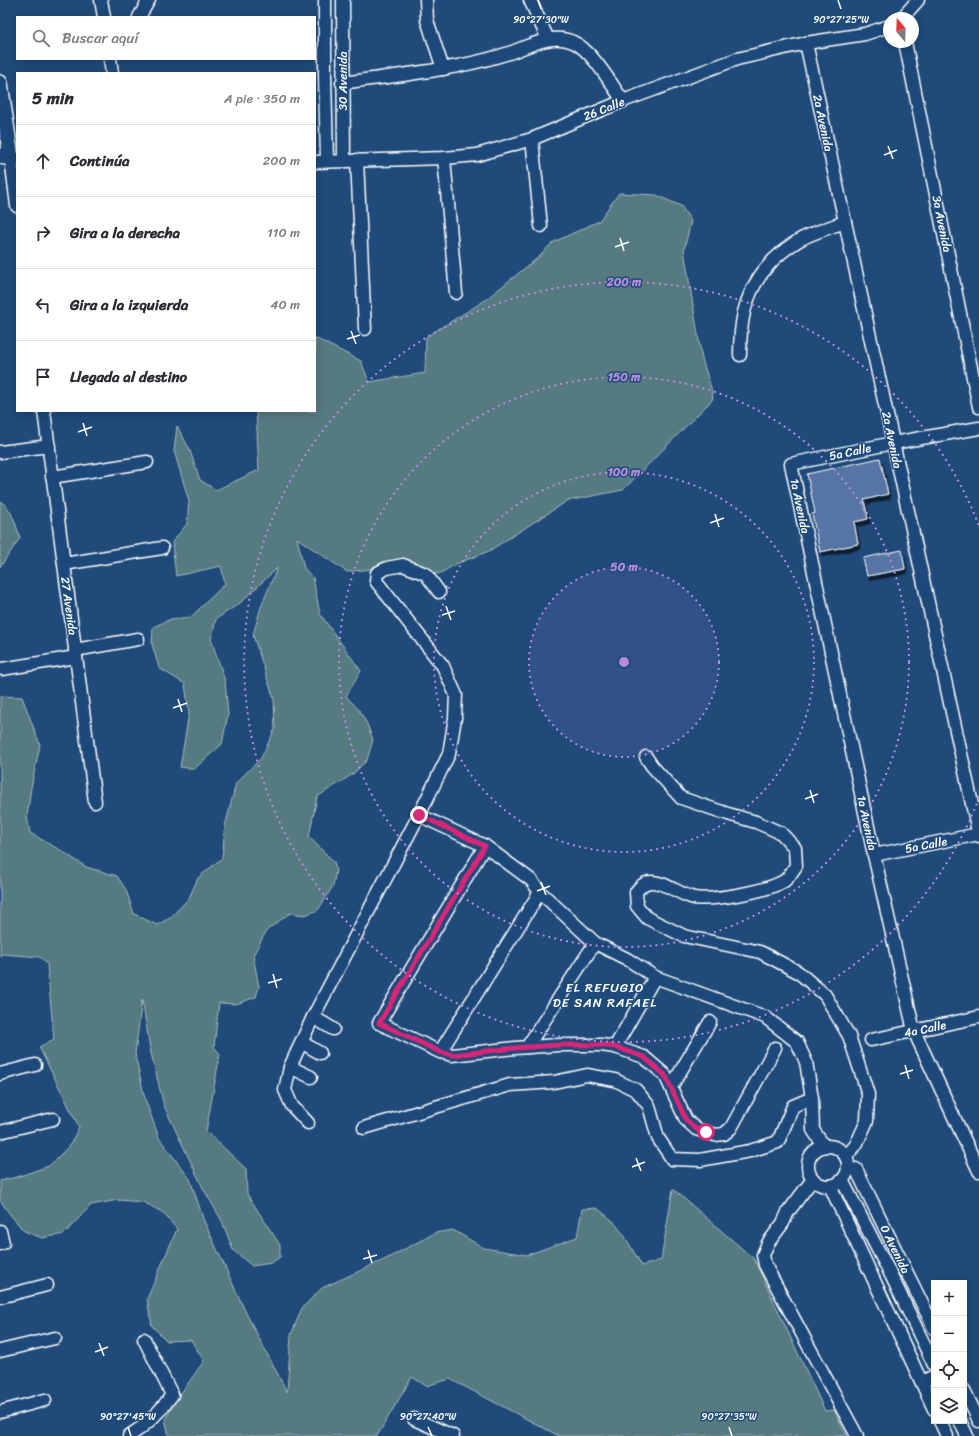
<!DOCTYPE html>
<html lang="es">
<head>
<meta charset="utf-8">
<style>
	body { margin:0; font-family:Sriracha,sans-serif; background:#f2f2f3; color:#2b2b33 }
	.controls { position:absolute; right:12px; bottom:12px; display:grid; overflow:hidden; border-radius:0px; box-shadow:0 2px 10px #0003 }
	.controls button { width:36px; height:36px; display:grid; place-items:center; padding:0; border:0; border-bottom:1px solid #e1e1e2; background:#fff; color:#2b2b33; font:20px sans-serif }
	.compass { position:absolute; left:883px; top:12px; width:36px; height:36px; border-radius:50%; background:#fff; box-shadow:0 2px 10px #0003; rotate:341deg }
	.stop { position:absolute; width:12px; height:12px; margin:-9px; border:3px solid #db2777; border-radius:50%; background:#fff }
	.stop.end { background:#db2777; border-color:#fff; box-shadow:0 1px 4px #0008 }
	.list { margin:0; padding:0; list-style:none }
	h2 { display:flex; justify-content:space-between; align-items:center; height:52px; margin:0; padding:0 16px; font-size:17px }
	h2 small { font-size:13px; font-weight:400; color:#7c7c81 }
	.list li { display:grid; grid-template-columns:26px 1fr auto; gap:12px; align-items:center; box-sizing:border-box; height:72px; padding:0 16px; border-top:1px solid #e1e1e2 }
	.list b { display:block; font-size:15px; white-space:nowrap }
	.list em { font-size:13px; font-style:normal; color:#7c7c81 }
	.icon { flex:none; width:22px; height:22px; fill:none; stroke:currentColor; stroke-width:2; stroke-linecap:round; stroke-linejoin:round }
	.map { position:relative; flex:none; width:979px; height:1436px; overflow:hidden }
	.search { position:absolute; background:#fff; box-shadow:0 2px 10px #0003; left:16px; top:16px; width:300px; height:44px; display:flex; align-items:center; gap:10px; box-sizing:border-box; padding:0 14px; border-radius:0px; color:#7c7c81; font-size:15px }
	.panel { position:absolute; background:#fff; box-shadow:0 2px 10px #0003; left:16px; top:72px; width:300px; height:340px; border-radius:0px }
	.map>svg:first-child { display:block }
	.green { fill:#557a80; stroke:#aabcc0 }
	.building { fill:#5775a6; stroke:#fff; filter:url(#shadow) }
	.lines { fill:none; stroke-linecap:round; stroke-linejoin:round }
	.minor-casing { stroke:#fff; stroke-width:15 }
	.major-casing { stroke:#fff; stroke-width:18 }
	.minor { stroke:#1f4a7a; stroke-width:12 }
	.major { stroke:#1f4a7a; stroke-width:15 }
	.route { stroke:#db2777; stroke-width:5 }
	.ticks { fill:none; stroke:#fff; stroke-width:1.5 }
	.ring { fill:none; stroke:#b68bdc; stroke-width:2; stroke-dasharray:2 4 }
	.labels { text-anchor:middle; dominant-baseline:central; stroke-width:3; stroke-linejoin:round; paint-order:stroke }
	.street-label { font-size:12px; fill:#fff; stroke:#1f4a7a }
	.neighbourhood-label { font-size:13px; letter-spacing:1px; fill:#fff; stroke:#1f4a7a }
	.ticks-label { font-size:10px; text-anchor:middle; fill:#fff; stroke:#1f4a7a; stroke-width:3; stroke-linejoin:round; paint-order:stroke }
	.centre { fill:#b68bdc; stroke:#1f4a7a; stroke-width:2 }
	.ring-label { font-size:12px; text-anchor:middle; font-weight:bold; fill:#b68bdc; stroke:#1f4a7a; stroke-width:3; stroke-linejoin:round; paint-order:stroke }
</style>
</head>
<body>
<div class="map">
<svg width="979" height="1436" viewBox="0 0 979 1436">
	<defs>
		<filter id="shadow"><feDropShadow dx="2.5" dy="4.5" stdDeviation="0" flood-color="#0009"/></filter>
	</defs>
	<rect width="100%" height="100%" fill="#1f4a7a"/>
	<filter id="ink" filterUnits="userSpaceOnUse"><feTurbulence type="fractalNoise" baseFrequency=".025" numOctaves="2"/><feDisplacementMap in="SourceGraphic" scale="8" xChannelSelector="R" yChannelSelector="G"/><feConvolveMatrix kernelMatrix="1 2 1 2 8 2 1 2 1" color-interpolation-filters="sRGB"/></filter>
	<g filter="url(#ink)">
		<g class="green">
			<path d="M619 193 656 195 681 206 691 221 684 250 702 359 711 388 713 399 623 490 567 501 489 551 456 564 439 574 418 567 404 558 382 563 371 569 347 572 297 538 304 568 313 578 320 614 361 671 346 696 359 710 367 724 373 740 367 760 353 774 317 797 309 837 334 862 336 870 333 886 318 910 305 915 290 913 267 930 253 955 259 987 256 997 236 1004 219 1003 214 1047 220 1054 206 1131 246 1169 247 1194 280 1245V1257L271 1263 252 1266 233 1250 222 1221 203 1188 164 1106 150 1049 142 999 135 1054 145 1099 159 1138 190 1179 204 1221 247 1315 287 1392 291 1335 302 1308 322 1288 386 1259 435 1233 453 1230 484 1248 527 1255 577 1237 582 1209 597 1208 613 1221 624 1235 642 1266 661 1260 673 1189 754 1259 825 1411 834 1410 847 1436H559L450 1379 426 1386 412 1377 377 1436H169L165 1419 179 1396 204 1361 191 1340 167 1341 152 1326 147 1299 177 1229 162 1212 143 1202 118 1200 91 1205 64 1234 42 1238 24 1231 9 1213 0 1200V1181L17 1177 49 1166 70 1145 79 1127 39 1047 54 1039 47 964 40 957 2 954 0 956V696L22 697 40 745 31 788 27 816 30 833 62 851 86 867 117 876 126 890 134 914 157 925 170 918 189 898 198 878 222 858 225 827 236 783 261 758 275 729 274 699 253 635 261 607 277 568 240 603 216 619 211 639 225 681 228 714 222 744 194 769 180 767 189 713 185 684 159 668 152 644 153 627 171 619 191 617 225 584 221 566 176 576 172 542 187 524 189 501 174 451 177 426 189 448 200 480 216 490 259 470 256 411H315V338L361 361 369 382 425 373 426 337 484 301 540 256 552 243 599 221Z"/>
			<path d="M0 501C12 508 16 525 20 538L0 567Z"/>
		</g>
		<g class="building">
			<path d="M880 458 888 494 864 500 868 519 854 522 858 544 820 552 812 514 815 513 807 474Z"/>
			<path d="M902 550 905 569 867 576 863 558Z"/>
		</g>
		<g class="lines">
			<defs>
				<g id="minor">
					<path d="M101 0 104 17"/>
					<path d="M325 0V75L327 161"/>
					<path d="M343 0 344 161"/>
					<path d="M426 0 427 20 443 69"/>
					<path d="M530 0 548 39"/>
					<path d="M139 17 149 0"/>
					<path d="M902 18 918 0"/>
					<path d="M905 42 979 407"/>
					<path d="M806 43 979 836"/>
					<path d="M110 59 112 73"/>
					<path d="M342 83C399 75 458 70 512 52 531 45 553 33 573 42 591 49 612 85 623 101"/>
					<path d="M532 139 541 226"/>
					<path d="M444 158 456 293"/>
					<path d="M17 159 11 158 17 206"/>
					<path d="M357 160 365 329"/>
					<path d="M315 162 444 158 477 155 532 139 623 101 737 59 806 43 865 34 889 26"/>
					<path d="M740 355C740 341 741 326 744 312 752 280 773 255 801 239 815 232 830 227 845 222"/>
					<path d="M44 411 95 802"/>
					<path d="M979 428 893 443 791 464 874 855 914 1031 979 1171"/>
					<path d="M0 452 49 446"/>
					<path d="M52 477 147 462"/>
					<path d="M64 564 162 548"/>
					<path d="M439 592 426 574 403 565 387 568 377 573 376 581 443 666 456 695 455 718 449 754 419 815 485 846 531 880 540 892 595 943 627 959 655 977 765 1017 797 1042 806 1062 812 1098 813 1130 824 1146"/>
					<path d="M75 650 138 639"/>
					<path d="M2 669 76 657"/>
					<path d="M646 757 652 766 681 798 728 814 756 822 781 833 795 848 796 866C792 871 789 878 784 881 768 891 713 901 694 898 680 895 664 881 651 882 644 882 640 887 636 892L637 906 647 918 684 936 760 952 798 972 825 995 849 1036 868 1094 867 1121 856 1145 846 1156"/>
					<path d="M485 846 379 1023 440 1052 452 1055 515 1048 558 1045H601L615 1047 655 977"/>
					<path d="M874 855 979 834"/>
					<path d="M313 1017 333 1029"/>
					<path d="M871 1040 979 1017"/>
					<path d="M301 1042 320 1053"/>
					<path d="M527 1047 595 943"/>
					<path d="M615 1047 644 1057 665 1075 686 1120 696 1129 715 1135 724 1134 731 1128 775 1048"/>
					<path d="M440 1052 540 892"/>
					<path d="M290 1067 311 1077"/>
					<path d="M0 1074 35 1065"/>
					<path d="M671 1087 710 1022"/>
					<path d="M308 1123 292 1106 285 1090 290 1067 313 1017 419 815"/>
					<path d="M364 1128 510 1085 554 1082 587 1075 615 1080 636 1090 649 1106 658 1138 672 1159 700 1160 750 1151 778 1142 793 1106 812 1098"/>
					<path d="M0 1132 53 1119"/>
					<circle cx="828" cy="1166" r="20"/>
					<path d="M856 1169 934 1328"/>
					<path d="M813 1179 788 1212 783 1223 768 1243 763 1255 765 1265 857 1436"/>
					<path d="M842 1180 891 1275 934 1365"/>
					<path d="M830 1186 934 1409"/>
					<path d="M0 1231 3 1243 0 1244"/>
					<path d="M0 1297 47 1285"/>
					<path d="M0 1351 55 1338"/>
					<path d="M922 1382 934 1376"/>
					<path d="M964 1390 979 1421"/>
					<path d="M0 1412 45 1400"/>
					<path d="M414 1419 453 1436"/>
					<path d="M940 1421 947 1436"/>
					<path d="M960 1421 967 1436"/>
					<path d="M129 1436C147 1425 160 1412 172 1395L144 1339"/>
				</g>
				<path id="major" d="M0 83 11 158 0 156"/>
			</defs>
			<use href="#minor" class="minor-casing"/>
			<use href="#major" class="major-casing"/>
			<use href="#minor" class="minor"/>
			<use href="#major" class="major"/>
		</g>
	</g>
	<g class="lines" filter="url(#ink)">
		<path class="route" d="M419 815 485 846 379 1023 440 1052 452 1055 515 1048 558 1045H601L615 1047 644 1057 665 1075 686 1120 696 1129 706 1132"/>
	</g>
	<path class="ticks" d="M538 0 541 9M838 0 841 9M888 146 893 159M884 155 897 150M620 238 624 251M615 247 629 242M351 331 356 344M347 339 360 335M83 423 87 436M78 432 92 427M715 514 719 527M710 523 724 518M446 606 451 620M442 615 455 611M178 699 182 712M173 708 187 703M810 790 814 803M805 799 818 794M541 882 546 895M537 891 550 886M273 974 277 988M268 983 282 979M905 1065 909 1079M900 1074 913 1070M636 1158 641 1171M632 1167 645 1162M368 1250 372 1263M363 1259 377 1255M99 1343 104 1356M95 1352 108 1347M128 1427 131 1436M428 1427 432 1436M729 1427 732 1436"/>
	<circle cx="624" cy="662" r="95" fill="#b68bdc" fill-opacity=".12"/>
	<g class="ring">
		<circle cx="624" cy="662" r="95"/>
		<circle cx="624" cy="662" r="190"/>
		<circle cx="624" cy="662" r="285"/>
		<path d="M979 798A380 380 0 1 1 979 526"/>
	</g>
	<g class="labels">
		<g class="street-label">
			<text transform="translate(343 81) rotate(-90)">30 Avenida</text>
			<text transform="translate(604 109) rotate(-22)">26 Calle</text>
			<text transform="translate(823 123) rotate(78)">2a Avenida</text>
			<text transform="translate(942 224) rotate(79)">3a Avenida</text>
			<text transform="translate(892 440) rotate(78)">2a Avenida</text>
			<text transform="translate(850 452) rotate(-12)">5a Calle</text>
			<text transform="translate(800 506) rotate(78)">1a Avenida</text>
			<text transform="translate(69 606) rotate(82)">27 Avenida</text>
			<text transform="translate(867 823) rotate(78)">1a Avenida</text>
			<text transform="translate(926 845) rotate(-11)">5a Calle</text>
			<text transform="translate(925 1029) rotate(-12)">4a Calle</text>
			<text transform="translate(895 1249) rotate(64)">0 Avenida</text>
		</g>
		<g class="neighbourhood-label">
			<text x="605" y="987">EL REFUGIO<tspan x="605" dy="15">DE SAN RAFAEL</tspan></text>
		</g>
	</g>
	<g class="ticks-label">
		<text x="541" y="23">90°27'30"W</text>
		<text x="841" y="23">90°27'25"W</text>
		<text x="128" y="1420">90°27'45"W</text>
		<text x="428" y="1420">90°27'40"W</text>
		<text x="729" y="1420">90°27'35"W</text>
	</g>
	<circle cx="624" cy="662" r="6" class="centre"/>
	<g class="ring-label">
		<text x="624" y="286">200 m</text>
		<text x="624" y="381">150 m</text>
		<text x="624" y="476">100 m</text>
		<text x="624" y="571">50 m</text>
	</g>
</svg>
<div class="controls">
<button>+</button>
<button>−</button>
<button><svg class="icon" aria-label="locate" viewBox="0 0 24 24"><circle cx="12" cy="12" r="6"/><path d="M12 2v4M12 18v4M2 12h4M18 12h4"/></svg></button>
<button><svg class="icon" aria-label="layers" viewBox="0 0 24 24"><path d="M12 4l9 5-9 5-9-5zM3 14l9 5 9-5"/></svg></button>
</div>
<svg class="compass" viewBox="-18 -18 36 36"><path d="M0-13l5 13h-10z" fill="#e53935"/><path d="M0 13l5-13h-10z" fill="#7c7c81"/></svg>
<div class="stop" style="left:706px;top:1132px"></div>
<div class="stop end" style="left:419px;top:815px"></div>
<div class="search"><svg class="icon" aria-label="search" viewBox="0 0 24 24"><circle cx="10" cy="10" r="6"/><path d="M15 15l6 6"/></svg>Buscar aquí</div>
<section class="panel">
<h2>5 min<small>A pie · 350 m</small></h2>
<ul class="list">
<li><svg class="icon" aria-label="ahead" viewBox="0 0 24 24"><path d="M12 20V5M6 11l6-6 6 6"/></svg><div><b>Continúa</b></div><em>200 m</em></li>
<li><svg class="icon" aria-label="right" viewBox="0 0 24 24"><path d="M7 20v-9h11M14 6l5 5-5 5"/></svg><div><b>Gira a la derecha</b></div><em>110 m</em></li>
<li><svg class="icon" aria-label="left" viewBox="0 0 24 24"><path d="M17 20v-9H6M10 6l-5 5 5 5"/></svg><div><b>Gira a la izquierda</b></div><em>40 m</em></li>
<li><svg class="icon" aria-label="arrive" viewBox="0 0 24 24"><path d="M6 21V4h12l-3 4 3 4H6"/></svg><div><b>Llegada al destino</b></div></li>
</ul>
</section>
</div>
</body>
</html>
